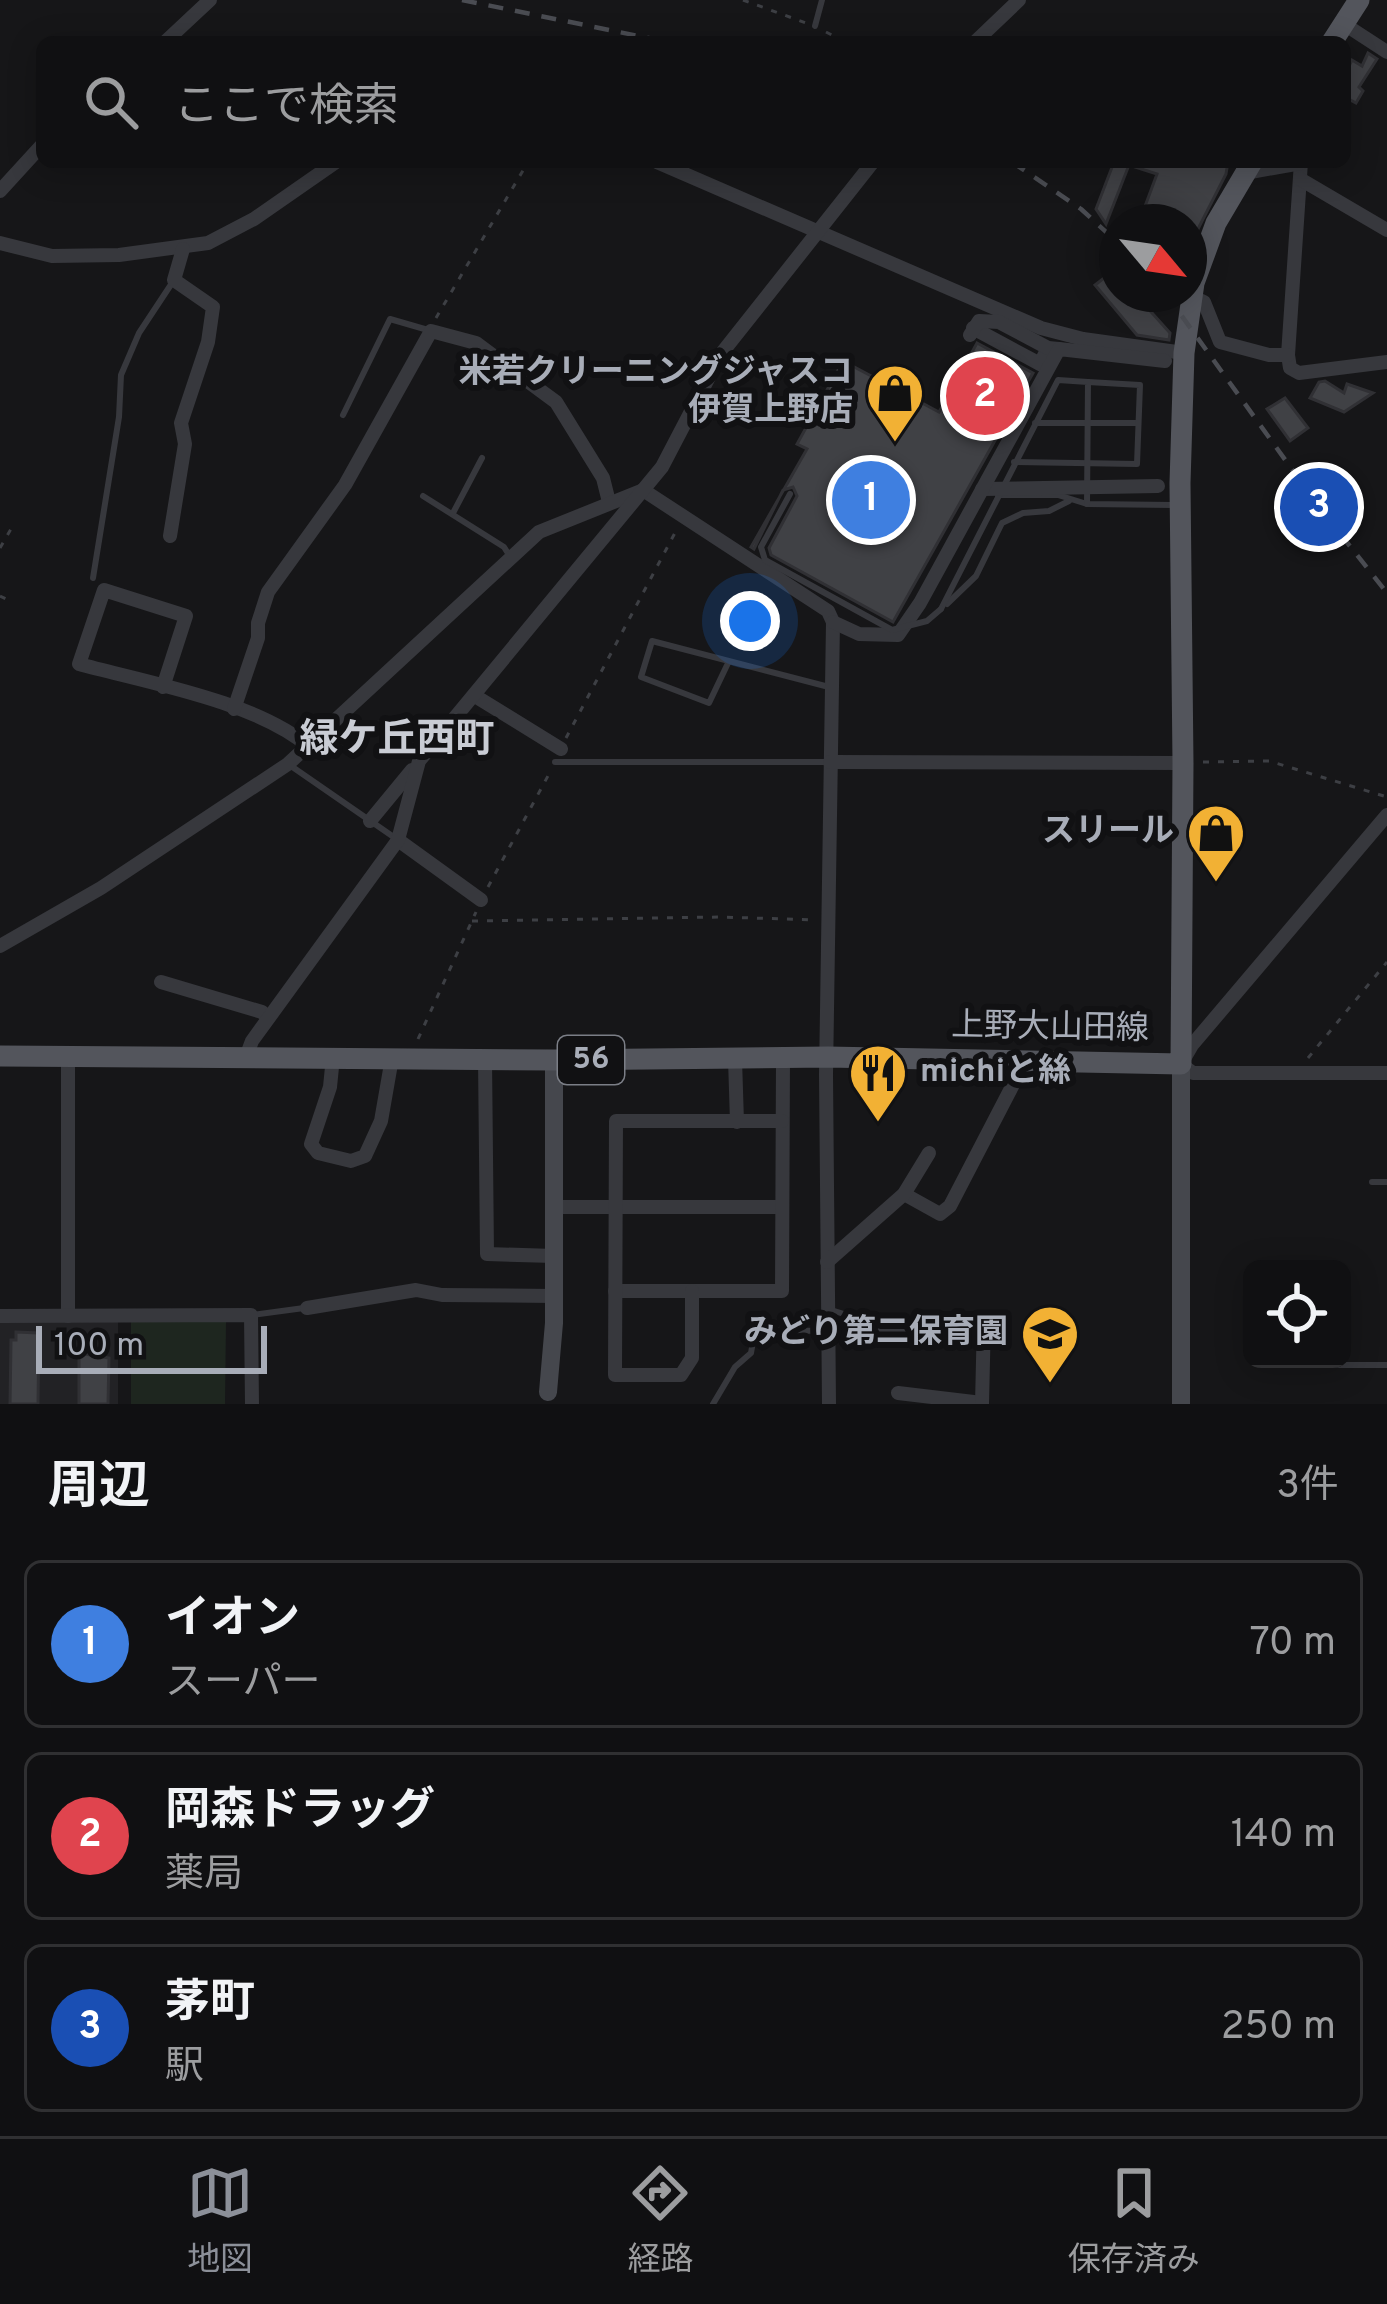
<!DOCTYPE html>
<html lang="ja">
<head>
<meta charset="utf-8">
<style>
	body { margin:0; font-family:Overpass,"Noto Sans JP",sans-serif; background:#1e1e20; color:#f1f3f6 }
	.controls { position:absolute; right:36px; bottom:36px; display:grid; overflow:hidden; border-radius:18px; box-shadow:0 6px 30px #0003 }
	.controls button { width:108px; height:108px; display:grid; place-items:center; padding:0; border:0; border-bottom:3px solid #303032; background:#101012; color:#f1f3f6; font:60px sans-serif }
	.compass { position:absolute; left:1099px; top:204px; width:108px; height:108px; border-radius:50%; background:#101012; box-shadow:0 6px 30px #0003; rotate:119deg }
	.scale { position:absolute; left:36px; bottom:30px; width:231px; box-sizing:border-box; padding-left:12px; border:6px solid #a8adb8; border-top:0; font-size:33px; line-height:42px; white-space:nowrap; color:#a8adb8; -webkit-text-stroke:9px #111113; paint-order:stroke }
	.you { position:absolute; left:750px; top:621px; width:42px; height:42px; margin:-30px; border:9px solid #fff; border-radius:50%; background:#1a73e8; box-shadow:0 0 0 18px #1a73e833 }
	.badge { display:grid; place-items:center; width:78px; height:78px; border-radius:50%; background:#8c9099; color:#fff; font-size:39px; font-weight:700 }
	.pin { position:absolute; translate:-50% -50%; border:6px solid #fff; box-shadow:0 3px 12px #0006 }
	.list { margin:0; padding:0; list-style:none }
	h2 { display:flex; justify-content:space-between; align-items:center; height:156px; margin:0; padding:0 48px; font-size:51px }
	h2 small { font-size:39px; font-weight:400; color:#9c9d9f }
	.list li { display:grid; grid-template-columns:78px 1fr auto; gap:36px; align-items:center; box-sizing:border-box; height:168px; margin:0 24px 24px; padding:0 24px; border:3px solid #303032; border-radius:18px }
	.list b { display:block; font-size:45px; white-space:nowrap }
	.list p { margin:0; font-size:39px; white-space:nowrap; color:#9c9d9f }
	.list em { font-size:39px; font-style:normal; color:#9c9d9f }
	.icon { flex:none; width:66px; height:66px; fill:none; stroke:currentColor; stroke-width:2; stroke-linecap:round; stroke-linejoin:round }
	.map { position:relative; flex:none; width:1387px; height:1404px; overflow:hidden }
	.search { position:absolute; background:#101012; box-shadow:0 6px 30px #0003; left:36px; right:36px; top:36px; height:132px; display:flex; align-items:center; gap:30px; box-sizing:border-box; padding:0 42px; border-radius:18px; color:#9c9d9f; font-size:45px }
	.sheet { height:732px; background:#101012 }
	nav { display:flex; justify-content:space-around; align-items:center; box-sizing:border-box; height:168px; border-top:3px solid #303032; background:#101012; font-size:33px; color:#9c9d9f }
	nav a { display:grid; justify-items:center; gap:6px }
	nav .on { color:#8c9099 }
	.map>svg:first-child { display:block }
	.built { fill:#222225 }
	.green { fill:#1e261f }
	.building { fill:#404145; stroke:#303034; stroke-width:3 }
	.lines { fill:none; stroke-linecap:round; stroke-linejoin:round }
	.path { stroke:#3d3f44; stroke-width:3; stroke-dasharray:6 9; stroke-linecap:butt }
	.lane { stroke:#37383d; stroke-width:6 }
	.street { stroke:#37383d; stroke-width:14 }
	.secondary { stroke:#45474d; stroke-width:18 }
	.primary { stroke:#53555c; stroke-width:21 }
	.rail { stroke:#4a4c52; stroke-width:4.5; stroke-dasharray:15 12; stroke-linecap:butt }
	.lane-bridge { stroke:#37383d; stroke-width:6 }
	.labels { text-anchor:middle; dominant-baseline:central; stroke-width:12; stroke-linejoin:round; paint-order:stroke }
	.shield { fill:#111113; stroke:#7b7e86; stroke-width:3 }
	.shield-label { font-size:30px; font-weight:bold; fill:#a8adb8 }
	.poi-label { font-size:33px; font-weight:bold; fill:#a8adb8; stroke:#111113; text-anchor:end }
	.street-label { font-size:33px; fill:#a8adb8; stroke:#111113 }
	.quarter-label { font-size:39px; font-weight:bold; fill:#c9ccd4; stroke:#111113 }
</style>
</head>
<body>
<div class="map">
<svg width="1387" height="1404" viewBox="0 0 1387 1404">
	<rect width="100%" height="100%" fill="#161618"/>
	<rect class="built" x="0" y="1321" width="118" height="83"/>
	<path class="green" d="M131 1322H226L225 1404H131Z"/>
	<g class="building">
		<path d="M1368 53 1377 59 1359 87 1363 91 1356 103 1345 97V74L1352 60 1362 66Z"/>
		<path d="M1114 162H1228L1226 174 1197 231 1189 227V222H1176L1144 209 1157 174 1129 165 1106 224 1096 209Z"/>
		<path d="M1117 268V294H1135L1170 333 1169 340 1137 335 1095 285Z"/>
		<path d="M977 343 1033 373 893 622 771 555 769 548 797 496 793 487 783 490 754 549 751 547 807 449 797 444 843 361 939 412Z"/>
		<path d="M1325 381 1344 393 1347 384 1373 393 1344 412 1310 398 1319 382Z"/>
		<path d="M1285 398 1308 428 1290 441 1267 409Z"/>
		<path d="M16 1332 39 1333 38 1404H10L11 1340H16Z"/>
		<path d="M79 1353 109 1358 108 1404H79Z"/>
	</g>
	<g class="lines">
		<g class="path">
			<path d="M743 0 806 23"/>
			<path d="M826 32 845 42"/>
			<path d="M436 318 528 162"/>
			<path d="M0 548 11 529"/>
			<path d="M0 596 6 599"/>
			<path d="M566 738 677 529"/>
			<path d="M1203 762 1269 761 1387 797"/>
			<path d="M488 887 549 774"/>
			<path d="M472 921 720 917 816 920"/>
			<path d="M418 1039 476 912"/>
			<path d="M1308 1058 1387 962"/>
		</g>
		<g class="lane">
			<path d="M815 26 822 0"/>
			<path d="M343 415 390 319 428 330"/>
			<path d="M1035 423H1138"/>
			<path d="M1014 462 1137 464 1140 385 1088 382"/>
			<path d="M998 495H1058L1087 504 1173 505"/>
			<path d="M423 496 504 547 509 555"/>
			<path d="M453 513 482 458"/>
			<path d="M93 578 119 417 121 375 139 333 172 283"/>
			<path d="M947 604 976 576 1002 523 1023 513 1049 511 1069 501"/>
			<path d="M941 609 1058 380 1088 382 1087 504"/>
			<path d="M729 661 709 703 641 677 652 641 829 687"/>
			<path d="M555 762H826"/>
			<path d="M291 766 398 840"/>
			<path d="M1372 1182H1387"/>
			<path d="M831 1310 870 1322"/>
			<path d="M252 1315 304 1308"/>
			<path d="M1308 1365H1387"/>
			<path d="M713 1404 735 1367 751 1353 755 1330 826 1331"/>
		</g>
		<g class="street">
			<path d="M1344 24 1387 52"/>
			<path d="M165 42 210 0"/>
			<path d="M975 42 1019 0"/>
			<path d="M657 162 1041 328 1083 339 1184 353"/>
			<path d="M1301 162 1288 355 1290 368 1299 373 1387 362"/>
			<path d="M1245 173 1301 163"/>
			<path d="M1300 179 1387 230"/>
			<path d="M0 191 42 145"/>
			<path d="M0 243 52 256 119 255 208 243 254 219 336 162"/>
			<path d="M1191 296 1204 302 1220 342 1269 355H1288"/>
			<path d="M973 328 1040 364 1048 348"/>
			<path d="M970 335 979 321 999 322 1048 348 1059 349"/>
			<path d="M982 489 1158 486"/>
			<path d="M643 490 828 611 833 622 826 1075 829 1404"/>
			<path d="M170 536 185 444 181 423 208 342 213 307 174 280 183 249"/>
			<path d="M833 622 859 634 898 635 920 603 1059 349 1165 361"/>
			<path d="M163 687 186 616 104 590 79 664C145 682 258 702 309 747"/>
			<path d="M475 696 561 749"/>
			<path d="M234 709 258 638V623L268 592 345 485 431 331 476 343 556 402 603 478 609 502"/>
			<path d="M830 762 1183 763"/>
			<path d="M1387 815 1192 1045 1181 1064 1193 1073H1387"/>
			<path d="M370 821 412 770"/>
			<path d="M398 840 481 900"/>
			<path d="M0 946 101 888 288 764 539 532 641 491"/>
			<path d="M161 982 262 1012 268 1018"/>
			<path d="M68 1056V1316"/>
			<path d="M246 1057 252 1041 398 840 419 761 662 467 721 354 873 162"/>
			<path d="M333 1057 330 1087 311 1144 318 1153 351 1161 365 1156 381 1121 392 1058"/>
			<path d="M485 1058 487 1254 554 1256"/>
			<path d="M735 1059 737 1122"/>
			<path d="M904 1194 940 1214 950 1206 1018 1075 1017 1062"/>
			<path d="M555 1207H782"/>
			<path d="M827 1262 904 1194 929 1153"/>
			<path d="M615 1291H782L783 1058"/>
			<path d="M692 1291V1358L681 1375H615L616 1121H782"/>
			<path d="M307 1308 416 1290 442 1295 554 1296"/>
			<path d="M0 1316 251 1315 252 1404"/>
			<path d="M873 1325 890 1331 984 1342"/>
			<path d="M898 1393 982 1403"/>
			<path d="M982 1404 984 1318"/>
		</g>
		<g class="secondary">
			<path d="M548 1392 554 1323V1060"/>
			<path d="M1181 1404V1064"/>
		</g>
		<g class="primary">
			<path d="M1332 42 1359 0"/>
			<path d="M0 1056 554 1060 828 1057 1181 1064 1183 763 1180 483 1184 353 1194 283 1216 223 1252 162"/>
		</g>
		<g class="rail">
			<path d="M462 0 668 42"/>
			<path d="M1012 162 1081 209 1117 242"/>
			<path d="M1166 294 1319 507 1387 593"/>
		</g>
		<path class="lane-bridge" d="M790 494 761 547 765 560 892 630 927 621 941 609"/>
	</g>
	<defs>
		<symbol id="shop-pin" viewBox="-11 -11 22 30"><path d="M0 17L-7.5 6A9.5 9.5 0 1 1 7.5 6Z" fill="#f2b134" stroke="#111113"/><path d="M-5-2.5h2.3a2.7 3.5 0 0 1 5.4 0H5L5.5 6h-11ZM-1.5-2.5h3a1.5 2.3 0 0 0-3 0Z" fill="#111"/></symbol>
		<symbol id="restaurant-pin" viewBox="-11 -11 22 30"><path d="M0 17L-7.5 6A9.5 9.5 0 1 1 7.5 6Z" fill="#f2b134" stroke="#111113"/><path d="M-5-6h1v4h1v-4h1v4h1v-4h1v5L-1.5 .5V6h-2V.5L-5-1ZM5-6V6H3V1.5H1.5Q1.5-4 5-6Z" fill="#111"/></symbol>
		<symbol id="school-pin" viewBox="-11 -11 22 30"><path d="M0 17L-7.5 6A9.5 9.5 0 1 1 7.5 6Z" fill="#f2b134" stroke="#111113"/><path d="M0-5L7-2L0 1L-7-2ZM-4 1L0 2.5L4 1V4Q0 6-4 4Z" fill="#111"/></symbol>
	</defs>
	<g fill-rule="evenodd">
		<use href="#shop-pin" x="862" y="360" width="66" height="90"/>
		<use href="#shop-pin" x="1183" y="800" width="66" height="90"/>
		<use href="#restaurant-pin" x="845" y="1040" width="66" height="90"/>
		<use href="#school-pin" x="1017" y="1301" width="66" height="90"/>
	</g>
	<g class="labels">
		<rect class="shield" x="558" y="1036" width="66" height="48" rx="9"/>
		<g class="shield-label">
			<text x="591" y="1060">56</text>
		</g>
		<g class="poi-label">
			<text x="853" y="374">米若クリーニングジャスコ<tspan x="853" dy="38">伊賀上野店</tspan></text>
			<text x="1174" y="833">スリール</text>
			<text x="920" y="1073" text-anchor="start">michiと絲</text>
			<text x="1008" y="1334">みどり第二保育園</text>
		</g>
		<g class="street-label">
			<text transform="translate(1050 1029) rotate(1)">上野大山田線</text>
		</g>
		<g class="quarter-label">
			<text x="397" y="741">緑ケ丘西町</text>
		</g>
	</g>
</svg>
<div class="controls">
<button><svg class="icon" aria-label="locate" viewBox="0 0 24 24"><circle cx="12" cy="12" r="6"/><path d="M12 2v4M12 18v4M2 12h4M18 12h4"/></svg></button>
</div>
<svg class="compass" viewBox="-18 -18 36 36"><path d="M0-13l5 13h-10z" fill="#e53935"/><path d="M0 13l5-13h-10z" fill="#9c9d9f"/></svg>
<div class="scale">100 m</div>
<div class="you"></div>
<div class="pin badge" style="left:871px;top:500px;background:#3f7fe0">1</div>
<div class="pin badge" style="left:985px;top:396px;background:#e0444e">2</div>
<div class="pin badge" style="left:1319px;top:507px;background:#1a4fb4">3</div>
<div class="search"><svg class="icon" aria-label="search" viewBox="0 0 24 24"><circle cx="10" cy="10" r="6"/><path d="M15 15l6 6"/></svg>ここで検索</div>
</div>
<section class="sheet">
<h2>周辺<small>3件</small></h2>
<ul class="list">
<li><span class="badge" style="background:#3f7fe0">1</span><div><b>イオン</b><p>スーパー</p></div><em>70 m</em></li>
<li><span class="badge" style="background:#e0444e">2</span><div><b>岡森ドラッグ</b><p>薬局</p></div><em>140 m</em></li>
<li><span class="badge" style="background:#1a4fb4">3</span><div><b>茅町</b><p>駅</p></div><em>250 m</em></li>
</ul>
</section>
<nav>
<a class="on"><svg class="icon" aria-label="map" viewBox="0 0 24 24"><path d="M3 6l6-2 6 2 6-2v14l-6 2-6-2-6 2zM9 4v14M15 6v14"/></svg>地図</a>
<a><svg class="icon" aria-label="directions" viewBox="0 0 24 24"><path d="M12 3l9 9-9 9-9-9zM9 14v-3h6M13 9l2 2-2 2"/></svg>経路</a>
<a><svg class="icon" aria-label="saved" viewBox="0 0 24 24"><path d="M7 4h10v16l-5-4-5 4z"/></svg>保存済み</a>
</nav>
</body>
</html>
